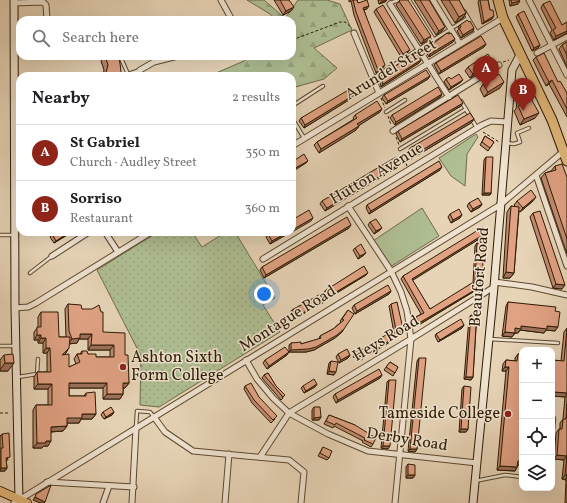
<!DOCTYPE html>
<html lang="en">
<head>
<meta charset="utf-8">
<style>
	body { margin:0; font-family:Vollkorn,serif; background:#f2f2f2; color:#202124 }
	.controls { position:absolute; right:12px; bottom:12px; display:grid; overflow:hidden; border-radius:8px; box-shadow:0 4px 16px #0002 }
	.controls button { width:36px; height:36px; display:grid; place-items:center; padding:0; border:0; border-bottom:1px solid #e0e0e0; background:#fff; color:#202124; font:20px sans-serif }
	.you { position:absolute; left:264px; top:294px; width:14px; height:14px; margin:-10px; border:3px solid #fff; border-radius:50%; background:#1a73e8; box-shadow:0 0 0 6px #1a73e833 }
	.badge { display:grid; place-items:center; width:26px; height:26px; border-radius:50%; background:#8f2418; color:#fff; font-size:13px; font-weight:700 }
	.pin { position:absolute; translate:-50% -33px; filter:drop-shadow(0 1px 2px #0008) }
	.pin::after { content:''; position:absolute; top:21px; width:14px; height:12px; background:inherit; clip-path:polygon(0 0,100% 0,50% 100%) }
	.list { margin:0; padding:0; list-style:none }
	h2 { display:flex; justify-content:space-between; align-items:center; height:52px; margin:0; padding:0 16px; font-size:17px }
	h2 small { font-size:13px; font-weight:400; color:#757577 }
	.list li { display:grid; grid-template-columns:26px 1fr auto; gap:12px; align-items:center; box-sizing:border-box; height:56px; padding:0 16px; border-top:1px solid #e0e0e0 }
	.list b { display:block; font-size:15px; white-space:nowrap }
	.list p { margin:0; font-size:13px; white-space:nowrap; color:#757577 }
	.list em { font-size:13px; font-style:normal; color:#757577 }
	.icon { flex:none; width:22px; height:22px; fill:none; stroke:currentColor; stroke-width:2; stroke-linecap:round; stroke-linejoin:round }
	.map { position:relative; flex:none; width:567px; height:503px; overflow:hidden }
	.search { position:absolute; background:#fff; box-shadow:0 4px 16px #0002; left:16px; top:16px; width:280px; height:44px; display:flex; align-items:center; gap:10px; box-sizing:border-box; padding:0 14px; border-radius:12px; color:#757577; font-size:15px }
	.panel { position:absolute; background:#fff; box-shadow:0 4px 16px #0002; left:16px; top:72px; width:280px; height:164px; border-radius:12px }
	.map>svg:first-child { display:block }
	.green { fill:#afbe93; stroke:#6e6c4b }
	.forest { fill:url(#forest-firs); stroke:#6e6c4b }
	.park { fill:url(#park-dots); stroke:#6e6c4b }
	.lines { fill:none; stroke-linecap:round; stroke-linejoin:round }
	.lane-casing { stroke:#5c4930; stroke-width:4.5 }
	.street-casing { stroke:#5c4930; stroke-width:7 }
	.secondary-casing { stroke:#2d1b03; stroke-width:9 }
	.primary-casing { stroke:#2d1b03; stroke-width:10 }
	.highway-casing { stroke:#2d1b03; stroke-width:11 }
	.path { stroke:#2d1b03; stroke-width:1; stroke-dasharray:3 2; stroke-linecap:butt }
	.lane { stroke:#efe3d0; stroke-width:2.5 }
	.street { stroke:#efe3d0; stroke-width:5 }
	.secondary { stroke:#efe3d0; stroke-width:7 }
	.primary { stroke:#e4ba7c; stroke-width:8 }
	.highway { stroke:#e4ba7c; stroke-width:9 }
	.wall { fill:#c18b71; stroke:#2d1b03; fill-rule:evenodd }
	.shaded-wall { fill:#9d715c; stroke:#2d1b03 }
	.building { fill:#e0a283; stroke:#2d1b03 }
	.poi-dot { fill:#8f2418; stroke:#efe3d0; stroke-width:1.5 }
	.labels { text-anchor:middle; dominant-baseline:central; stroke-width:3; stroke-linejoin:round; paint-order:stroke }
	.street-label { font-size:16px; fill:#2d1b03; stroke:#efe3d0 }
	.poi-label { font-size:16px; fill:#2d1b03; stroke:#efe3d0; text-anchor:start }
</style>
</head>
<body>
<div class="map">
<svg width="567" height="503" viewBox="0 0 567 503">
	<defs>
		<pattern id="forest-firs" width="22" height="20" patternUnits="userSpaceOnUse"><rect width="22" height="20" fill="#afbe93"/><path d="M5 1l3.5 6h-7zM16 11l3.5 6h-7z" fill="#97a37d"/></pattern>
		<pattern id="park-dots" width="8" height="8" patternUnits="userSpaceOnUse"><rect width="8" height="8" fill="#afbe93"/><path d="M2 2h.1M6 6h.1" fill="none" stroke="#97a37d" stroke-width="1.8" stroke-linecap="round"/></pattern>
	</defs>
	<rect width="100%" height="100%" fill="#e7d4b7"/>
	<filter id="stains"><feTurbulence type="fractalNoise" baseFrequency=".005" numOctaves="4"/><feColorMatrix values="0 0 0 0 .2 0 0 0 0 .09 0 0 0 0 .02 0 0 0 .5 -.17"/></filter>
	<radialGradient id="worn" r=".72"><stop offset=".6" stop-color="#630" stop-opacity="0"/><stop offset="1" stop-color="#630" stop-opacity=".3"/></radialGradient>
	<g class="green">
		<path d="M476 134 478 137 467 154 465 186 451 176 439 158Z"/>
		<path d="M422 208 439 236 390 267 373 241Z"/>
	</g>
	<path class="forest" d="M247 0H264L281 15 286 17 298 0H327L340 4 352 30 314 48 337 68 324 79 292 88V76H209L244 61 248 56H292V20H275L270 14Z"/>
	<path class="park" d="M158 232H192L202 247 226 232H235L275 298 263 305 280 332 159 407 140 405 141 356 97 270Z"/>
	<g class="lines">
		<defs>
			<g id="lane">
				<path d="M409 0 434 40"/>
				<path d="M390 3 399 0"/>
				<path d="M464 11 477 33"/>
				<path d="M120 56 128 74"/>
				<path d="M128 74 140 70"/>
				<path d="M373 78 468 18"/>
				<path d="M461 101 477 128"/>
				<path d="M292 106 323 86"/>
				<path d="M386 112 405 100"/>
				<path d="M292 118 304 138"/>
				<path d="M507 143 514 144 520 142 517 133 529 128"/>
				<path d="M400 149 466 109"/>
				<path d="M0 235H15"/>
				<path d="M30 273 52 256"/>
				<path d="M490 339 558 343"/>
				<path d="M0 346H15"/>
				<path d="M18 377 37 374 38 359"/>
				<path d="M136 427 137 411 150 412 154 417"/>
				<path d="M552 442 554 418"/>
				<path d="M475 481 505 475 522 477"/>
			</g>
			<g id="street">
				<path d="M221 0 232 20"/>
				<path d="M433 0 460 44"/>
				<path d="M529 0 567 75"/>
				<path d="M14 3 43 2 46 5 47 20"/>
				<path d="M390 4 449 97"/>
				<path d="M354 33 379 93"/>
				<path d="M537 53 567 37"/>
				<path d="M140 70 154 62 178 56"/>
				<path d="M393 131 499 65"/>
				<path d="M292 146 503 18"/>
				<path d="M536 175 567 266"/>
				<path d="M348 206 391 271 401 292 407 311 411 339 395 503"/>
				<path d="M105 232 118 252"/>
				<path d="M52 256 89 232"/>
				<path d="M263 259 482 125 491 121 508 122"/>
				<path d="M494 282 532 287 567 295"/>
				<path d="M15 308 28 307 36 303 151 232"/>
				<path d="M246 360 257 379 273 398 289 413 328 434 368 451 477 463"/>
				<path d="M154 417 165 432 193 451 289 460 304 472 301 503"/>
				<path d="M260 457 289 413 411 339 494 287"/>
				<path d="M47 482 134 487"/>
				<path d="M19 500 500 205 564 151"/>
				<path d="M103 503 109 486"/>
				<path d="M132 503 136 428"/>
				<path d="M225 503 229 454"/>
			</g>
			<g id="secondary">
				<path d="M14 0 15 308 19 500 15 503"/>
				<path d="M473 503 494 287 512 70 520 55"/>
			</g>
			<path id="primary" d="M0 491 27 503"/>
			<path id="highway" d="M498 0 503 18 552 120 567 161"/>
		</defs>
		<use href="#lane" class="lane-casing"/>
		<use href="#street" class="street-casing"/>
		<use href="#secondary" class="secondary-casing"/>
		<use href="#primary" class="primary-casing"/>
		<use href="#highway" class="highway-casing"/>
		<g class="path">
			<path d="M292 40 340 22H345L352 28"/>
			<path d="M503 62 509 60"/>
			<path d="M381 98 385 108"/>
			<path d="M388 116 391 125"/>
			<path d="M483 132 499 142"/>
			<path d="M396 137 399 145"/>
			<path d="M402 154 407 166"/>
			<path d="M0 413H10"/>
		</g>
		<use href="#lane" class="lane"/>
		<use href="#street" class="street"/>
		<use href="#secondary" class="secondary"/>
		<use href="#primary" class="primary"/>
		<use href="#highway" class="highway"/>
	</g>
	<g class="wall">
		<path d="M274 0H289L291 11 283 15Z"/>
		<path d="M349 0H357L358 3 367 9 364 10 383 68 376 73 354 15 351 1 349 2Z"/>
		<path d="M378 0H387L385 2 379 4Z"/>
		<path d="M414 0H429L442 31 436 35Z"/>
		<path d="M441 0H459L466 13 463 18 455 23Z"/>
		<path d="M479 0H488L492 19 482 24 478 2Z"/>
		<path d="M509 0H519L518 4 510 6Z"/>
		<path d="M399 1 428 40 421 44 396 5Z"/>
		<path d="M543 4 562 25 567 22V33L554 40 550 33 552 30 541 8Z"/>
		<path d="M376 9 408 52 401 57 374 12Z"/>
		<path d="M518 14 540 45 538 48 532 51 516 17Z"/>
		<path d="M460 25 473 31 461 38 457 31 459 29 458 27Z"/>
		<path d="M453 42 429 57 424 49 426 46 434 43Z"/>
		<path d="M567 42V67L559 49 562 45Z"/>
		<path d="M486 44 484 47 439 74 434 65 436 63Z"/>
		<path d="M99 56H119L120 76H103L104 70 101 61 103 58Z"/>
		<path d="M536 57 558 82 567 93V117L549 84 546 86 533 60Z"/>
		<path d="M421 60 419 63 381 87 379 78 381 76Z"/>
		<path d="M490 66 470 78 465 71 468 67Z"/>
		<path d="M430 76 428 79 386 104 382 98 384 95Z"/>
		<path d="M446 79H451L463 80 461 82 449 90 444 82Z"/>
		<path d="M483 84 500 88 484 97 480 89Z"/>
		<path d="M442 94 440 97 395 125 390 118 392 115Z"/>
		<path d="M521 97 535 118 520 125 514 111 516 109 517 102Z"/>
		<path d="M352 98 304 128 299 121 301 118Z"/>
		<path d="M461 106 400 142 396 134 398 131Z"/>
		<path d="M380 112 358 126H359L356 130 319 153 314 145 317 142 354 119 353 118 355 115Z"/>
		<path d="M474 119 471 123 411 159 407 152 410 148Z"/>
		<path d="M485 136 494 142 488 151 480 145Z"/>
		<path d="M486 157 491 193 490 195H482L484 160Z"/>
		<path d="M400 164 398 167 325 211 320 204 322 201Z"/>
		<path d="M555 166 567 177V254L541 178 545 173 551 171Z"/>
		<path d="M440 170 369 214 366 208 367 205Z"/>
		<path d="M517 201H533L520 212 519 211 514 273 510 278H503L507 212 511 206 516 207 514 205Z"/>
		<path d="M469 203 482 204 480 207 471 212 467 206Z"/>
		<path d="M533 213 562 289 553 288 530 217Z"/>
		<path d="M450 214 460 218 451 223 448 217Z"/>
		<path d="M370 222 382 228 380 230 374 234 368 225Z"/>
		<path d="M349 228 264 278 260 270 262 267Z"/>
		<path d="M55 232H72L54 243 50 237 52 234Z"/>
		<path d="M291 232 270 244 266 237 268 234Z"/>
		<path d="M484 236 412 280 430 309 475 290 473 292 417 326 414 320 416 317 421 314 401 279 403 276Z"/>
		<path d="M477 243 482 281 480 284 473 283 475 246Z"/>
		<path d="M355 248 364 255 358 259 353 250Z"/>
		<path d="M366 275 326 299 324 302 294 319 290 313 292 310 324 293 326 290Z"/>
		<path d="M391 291 389 294 355 314 352 308 354 305Z"/>
		<path d="M508 302 555 311V331L546 330 544 333 520 330 518 333H515L512 337 502 336 506 306Z"/>
		<path d="M68 304 82 309 103 332 125 355 129 383 125 388H123V394L120 399H103V388H69V396H84L86 393 96 414 92 419H81L79 423H67V426L63 431 51 432 48 446H44L42 448H33V410L36 405H48V389H34V377L37 372H47V353H43V343H38V340H34V332L38 327V317L41 312 59 337H66L65 309ZM79 339H88V350H110V357H96L88 354 82 351 80 354H77L74 359 76 364 69 367 64 355 66 353 69 344 77 343Z"/>
		<path d="M391 304 403 329 401 332 394 333 389 306Z"/>
		<path d="M348 310 342 332 335 338 314 350 306 352H289V345L291 343 301 344 319 339 320 336 333 329 341 322 340 321Z"/>
		<path d="M471 315 477 326 476 328 473 377 471 380 464 379 469 318Z"/>
		<path d="M464 325 462 328 438 342 435 336 436 334Z"/>
		<path d="M567 328V503H565L566 480 562 479 564 460 554 459 556 433 559 429H560V423L563 419 565 397 554 396 552 360 561 361 564 332Z"/>
		<path d="M395 337 393 340 370 354 367 348 369 345Z"/>
		<path d="M338 354 350 355 348 358 339 363 336 357Z"/>
		<path d="M518 354H522V465H518L515 471 497 470 506 371H502L503 364 506 360 515 361V358Z"/>
		<path d="M4 355 8 371H0V360Z"/>
		<path d="M287 355 267 369 263 363 265 360Z"/>
		<path d="M419 358 417 449 415 452 408 451 417 361Z"/>
		<path d="M331 361 334 375 327 374 329 363Z"/>
		<path d="M390 362 398 367 393 376 384 370Z"/>
		<path d="M268 373 283 398 281 400 262 378 264 375Z"/>
		<path d="M382 375 380 378 336 403 333 397 335 394Z"/>
		<path d="M389 380 388 449 381 448 387 382Z"/>
		<path d="M317 384 315 387 304 393 301 388 303 386Z"/>
		<path d="M245 386 259 397 275 419 271 423 252 403 244 389Z"/>
		<path d="M464 386 468 429 466 432H459L462 389Z"/>
		<path d="M314 407 321 417 319 420H312V410Z"/>
		<path d="M103 412H114L112 415 104 419 101 415Z"/>
		<path d="M329 415 355 425 373 444 371 447 362 442 363 441 334 426 333 428 324 424Z"/>
		<path d="M2 434 8 460H6L7 468 5 471H0V436Z"/>
		<path d="M323 447 329 458 327 460 318 456Z"/>
		<path d="M408 464 415 475 413 478H406V467Z"/>
	</g>
	<g class="shaded-wall">
		<path d="M387 0 385 2 379 4 381 2Z"/>
		<path d="M520 1 518 4 510 6 512 3Z"/>
		<path d="M369 6 367 9 361 10 363 8Z"/>
		<path d="M294 7 291 11 283 15 286 11Z"/>
		<path d="M466 13 463 18 455 23 459 17Z"/>
		<path d="M494 16 492 19 482 24 484 22Z"/>
		<path d="M445 27 442 31 436 35 439 31Z"/>
		<path d="M474 28 473 31 461 38 463 35Z"/>
		<path d="M567 31V33L554 40 556 36Z"/>
		<path d="M431 36 428 40 421 44 424 40Z"/>
		<path d="M455 39 453 42 429 57 430 54Z"/>
		<path d="M486 44 484 47 439 74 441 71Z"/>
		<path d="M540 45 538 48 532 51 534 48Z"/>
		<path d="M410 50 408 52 401 57 403 54Z"/>
		<path d="M421 60 419 63 381 87 383 84Z"/>
		<path d="M493 62 490 66 470 78 473 74Z"/>
		<path d="M385 65 383 68 376 73 378 70Z"/>
		<path d="M430 76 428 79 386 104 388 101Z"/>
		<path d="M463 80 461 82 449 90 451 87Z"/>
		<path d="M552 80 549 84 546 86 549 82Z"/>
		<path d="M504 82 500 88 484 97 488 92Z"/>
		<path d="M442 94 440 97 395 125 396 122Z"/>
		<path d="M354 95 352 98 304 128 305 125Z"/>
		<path d="M463 103 461 106 400 142 402 139Z"/>
		<path d="M382 109 380 112 355 128 357 124Z"/>
		<path d="M539 113 535 118 520 125 524 119Z"/>
		<path d="M474 119 471 123 411 159 414 155Z"/>
		<path d="M359 126 356 130 319 153 321 149Z"/>
		<path d="M308 161 306 163 292 172V170Z"/>
		<path d="M400 164 398 167 325 211 327 208Z"/>
		<path d="M442 167 440 170 369 214 371 211Z"/>
		<path d="M484 193H491L490 195H482Z"/>
		<path d="M536 197 533 201 520 212 523 208Z"/>
		<path d="M482 204 480 207 471 212 473 209Z"/>
		<path d="M462 215 460 218 451 223 453 220Z"/>
		<path d="M313 218 311 221 292 232V230Z"/>
		<path d="M351 225 349 228 264 278 266 275Z"/>
		<path d="M382 228 380 230 374 234 376 231Z"/>
		<path d="M70 232H72L54 243 56 241Z"/>
		<path d="M288 232H291L270 244 272 241Z"/>
		<path d="M486 233 484 236 410 282 412 279Z"/>
		<path d="M366 253 364 255 358 259 360 256Z"/>
		<path d="M506 272 514 273 510 278H503Z"/>
		<path d="M368 273 366 275 324 301 326 298Z"/>
		<path d="M475 281H482L480 284 473 283Z"/>
		<path d="M556 284 565 285 562 289 553 288Z"/>
		<path d="M475 290 473 292 417 326 419 323Z"/>
		<path d="M391 291 389 294 355 314 357 311Z"/>
		<path d="M326 299 324 302 294 319 296 317Z"/>
		<path d="M464 325 462 328 438 342 440 340Z"/>
		<path d="M521 326H547L558 327 555 331 546 330 544 333 520 330 518 333H513L515 328Z"/>
		<path d="M344 329 342 332 335 338 314 350 306 352H289L291 350Z"/>
		<path d="M403 329 401 332 394 333 396 330Z"/>
		<path d="M505 332 515 333 512 337 502 336Z"/>
		<path d="M80 334H92L88 339H79L77 343 68 344 72 339Z"/>
		<path d="M37 335H41L38 340H34Z"/>
		<path d="M395 337 393 340 370 354 372 352Z"/>
		<path d="M41 338H46L43 343H38Z"/>
		<path d="M91 345H114L110 350H88Z"/>
		<path d="M46 348H50L47 353H43Z"/>
		<path d="M69 348 66 353 59 360 62 355Z"/>
		<path d="M289 352 287 355 267 369 269 366Z"/>
		<path d="M355 354 364 358 362 360 353 357Z"/>
		<path d="M350 355 348 358 339 363 341 360Z"/>
		<path d="M5 363H14L8 371H0V370Z"/>
		<path d="M505 367H509L506 371H502Z"/>
		<path d="M329 371 336 372 334 375 327 374Z"/>
		<path d="M382 375 380 378 336 403 338 400Z"/>
		<path d="M466 377H473L471 380 464 379Z"/>
		<path d="M69 383H107L103 388H66Z"/>
		<path d="M123 383H129L125 388H120Z"/>
		<path d="M38 384H52L48 389H34Z"/>
		<path d="M317 384 315 387 304 393 306 391Z"/>
		<path d="M554 392 567 393V394L565 397 552 396Z"/>
		<path d="M107 394H123L120 399H103Z"/>
		<path d="M114 412 112 415 104 419 106 417Z"/>
		<path d="M82 414H96L92 419H81L79 423H63L67 418Z"/>
		<path d="M321 417 319 420H312L314 418Z"/>
		<path d="M67 426 63 431 47 432 51 427Z"/>
		<path d="M461 429H468L466 432H459Z"/>
		<path d="M46 441H51L48 446H44L42 448H33L37 443Z"/>
		<path d="M383 446H390L388 449 381 448Z"/>
		<path d="M410 449H417L415 452 408 451Z"/>
		<path d="M557 455 567 456 564 460 554 459Z"/>
		<path d="M518 461H522V465H515Z"/>
		<path d="M500 466 517 467 515 471 497 470Z"/>
		<path d="M1 468H7L5 471H0Z"/>
		<path d="M408 475H415L413 478H406Z"/>
		<path d="M565 475H567L566 480 562 479Z"/>
		<path d="M35 497 45 502 44 503H40L33 500Z"/>
	</g>
	<g class="building">
		<path d="M280 0H289L294 7 286 11Z"/>
		<path d="M353 0H357L358 3 367 0 369 6 363 8 385 65 378 70 356 12Z"/>
		<path d="M400 0H408L431 36 424 40 399 1Z"/>
		<path d="M420 0H429L445 27 439 31Z"/>
		<path d="M449 0H459L466 13 459 17Z"/>
		<path d="M480 0H488L490 10H493L494 16 484 22Z"/>
		<path d="M511 0H519L520 1 512 3Z"/>
		<path d="M550 1 562 25 567 22V31L556 36 553 30 556 28 543 4Z"/>
		<path d="M383 5 410 50 403 54 376 9Z"/>
		<path d="M524 11 540 45 534 48 518 14Z"/>
		<path d="M467 20 469 22 470 21 474 28 463 35 459 28 461 27 460 25Z"/>
		<path d="M447 33 448 34 451 33 455 39 430 54 426 46 433 42 434 43Z"/>
		<path d="M481 36 486 44 441 71 436 63Z"/>
		<path d="M567 42V55L562 45Z"/>
		<path d="M416 53 421 60 383 84 381 76 413 54Z"/>
		<path d="M544 53 558 82 560 81 567 93V109L552 80 549 82 536 57Z"/>
		<path d="M488 54 493 62 473 74 468 67Z"/>
		<path d="M105 56H119L121 71 120 76H105L108 65Z"/>
		<path d="M426 70 430 76 388 101 384 95Z"/>
		<path d="M459 74 463 80 451 87 446 79 449 77 451 79Z"/>
		<path d="M499 74 504 82 488 92 483 84Z"/>
		<path d="M438 87 442 94 396 122 392 115Z"/>
		<path d="M350 89 354 95 305 125 301 118Z"/>
		<path d="M525 92 529 95 539 113 524 119 518 106 520 105 521 97Z"/>
		<path d="M458 95 463 103 402 139 398 131Z"/>
		<path d="M377 101 382 109 357 124 359 126 321 149 317 142 357 118 355 115Z"/>
		<path d="M470 113 474 119 414 155 410 148Z"/>
		<path d="M485 136 494 142 490 148 482 142Z"/>
		<path d="M304 154 308 161 292 170V162Z"/>
		<path d="M396 157 400 164 327 208 322 201Z"/>
		<path d="M486 157H493L491 193H484Z"/>
		<path d="M439 161 442 167 371 211 367 205Z"/>
		<path d="M562 164 567 177V239L545 173 556 170 555 166Z"/>
		<path d="M531 190 536 197 523 208 517 201Z"/>
		<path d="M478 198 482 204 473 209 469 203Z"/>
		<path d="M511 206 519 207 514 273 506 272Z"/>
		<path d="M459 209 462 215 453 220 450 214Z"/>
		<path d="M309 210 313 218 292 230V220Z"/>
		<path d="M540 211 565 285 556 284 533 213Z"/>
		<path d="M347 217 351 225 266 275 262 267Z"/>
		<path d="M376 219 382 228 376 231 370 222Z"/>
		<path d="M483 227 486 233 412 279 430 309 472 283 475 290 419 323 416 317 424 313 403 276Z"/>
		<path d="M55 232H70L56 241 52 234Z"/>
		<path d="M271 232H288L272 241 268 234Z"/>
		<path d="M477 243 484 244 482 281H475Z"/>
		<path d="M361 244 366 253 360 256 355 248Z"/>
		<path d="M364 266 368 273 326 298V299L296 317 292 310 326 291V290Z"/>
		<path d="M388 285 391 291 357 311 354 305Z"/>
		<path d="M397 302 403 329 396 330 391 304Z"/>
		<path d="M508 302 556 307 555 311 560 312 558 327 547 326V329L521 326V329L515 328V333L505 332Z"/>
		<path d="M68 304 81 305 82 309H92L99 305 101 312H103V332L125 333V355H128L129 383H123V394H107V383H69V396H86V393L95 392 96 414H82V418H67V426L51 427V441H46V443H37L36 405H52V384H38L37 372H51L50 348H46V338H41V335H37V327H41V312H58L59 337H70L69 348 62 355 69 354V367L80 362 77 354H82V351H87L88 354H96V357H114V345H91L92 334H80V338L72 339 69 331Z"/>
		<path d="M348 310 354 314 344 329 337 335 316 347 308 349 291 350V343L301 342V344L321 338 320 336 333 329 344 320 342 319Z"/>
		<path d="M471 315H478L477 326H476L473 377H466Z"/>
		<path d="M461 319 464 325 440 340 436 334Z"/>
		<path d="M567 328V393L554 392 553 407H552V360L564 361Z"/>
		<path d="M391 332 395 337 372 352 369 345Z"/>
		<path d="M285 347 289 352 269 366 265 360Z"/>
		<path d="M357 347 367 351 364 358 355 354Z"/>
		<path d="M347 349 350 355 341 360 338 354Z"/>
		<path d="M13 354 14 363H5L4 355Z"/>
		<path d="M518 354H522V461H518L517 467 500 466 509 367H505L506 360 517 361Z"/>
		<path d="M419 358H426L417 449H410Z"/>
		<path d="M331 361 338 362 336 372 329 371Z"/>
		<path d="M390 362 398 367 395 373 386 367Z"/>
		<path d="M379 369 382 375 338 400 335 394Z"/>
		<path d="M268 373 276 386 285 395 283 397 264 375Z"/>
		<path d="M314 379 317 384 306 391 303 386Z"/>
		<path d="M389 380H396L390 446H383Z"/>
		<path d="M251 383 259 397 277 416 273 420 254 400 245 386Z"/>
		<path d="M464 386 471 387 468 429H461Z"/>
		<path d="M567 404V475H565L567 456 557 455 559 429H562L563 419H566Z"/>
		<path d="M111 407 114 412 106 417 103 412Z"/>
		<path d="M314 407H320L321 417 314 418Z"/>
		<path d="M329 415 355 425 376 438 373 444 364 440 365 438 336 423 335 425 326 421Z"/>
		<path d="M9 433 10 457 6 458 7 468H1V448H3L2 434Z"/>
		<path d="M323 447 332 451 329 458 320 453Z"/>
		<path d="M408 464 415 465V475H408Z"/>
		<path d="M51 485 45 502 35 497 36 494Z"/>
	</g>
	<g class="poi-dot">
		<circle cx="123" cy="367" r="4"/>
		<circle cx="508" cy="414" r="4"/>
	</g>
	<g class="labels">
		<g class="street-label">
			<text transform="translate(391 70) rotate(-31)">Arundel Street</text>
			<text transform="translate(377 174) rotate(-31)">Hutton Avenue</text>
			<text transform="translate(480 277) rotate(-85)">Beaufort Road</text>
			<text transform="translate(288 319) rotate(-32)">Montague Road</text>
			<text transform="translate(386 339) rotate(-31)">Heys Road</text>
			<text transform="translate(407 440) rotate(9)">Derby Road</text>
		</g>
		<g class="poi-label">
			<text x="131" y="358">Ashton Sixth<tspan x="131" dy="18">Form College</tspan></text>
			<text x="500" y="414" text-anchor="end">Tameside College</text>
		</g>
	</g>
	<rect width="100%" height="100%" filter="url(#stains)"/>
	<rect width="100%" height="100%" fill="url(#worn)"/>
</svg>
<div class="controls">
<button>+</button>
<button>−</button>
<button><svg class="icon" aria-label="locate" viewBox="0 0 24 24"><circle cx="12" cy="12" r="6"/><path d="M12 2v4M12 18v4M2 12h4M18 12h4"/></svg></button>
<button><svg class="icon" aria-label="layers" viewBox="0 0 24 24"><path d="M12 4l9 5-9 5-9-5zM3 14l9 5 9-5"/></svg></button>
</div>
<div class="you"></div>
<div class="pin badge" style="left:486px;top:89px">A</div>
<div class="pin badge" style="left:523px;top:111px">B</div>
<div class="search"><svg class="icon" aria-label="search" viewBox="0 0 24 24"><circle cx="10" cy="10" r="6"/><path d="M15 15l6 6"/></svg>Search here</div>
<section class="panel">
<h2>Nearby<small>2 results</small></h2>
<ul class="list">
<li><span class="badge">A</span><div><b>St Gabriel</b><p>Church · Audley Street</p></div><em>350 m</em></li>
<li><span class="badge">B</span><div><b>Sorriso</b><p>Restaurant</p></div><em>360 m</em></li>
</ul>
</section>
</div>
</body>
</html>
